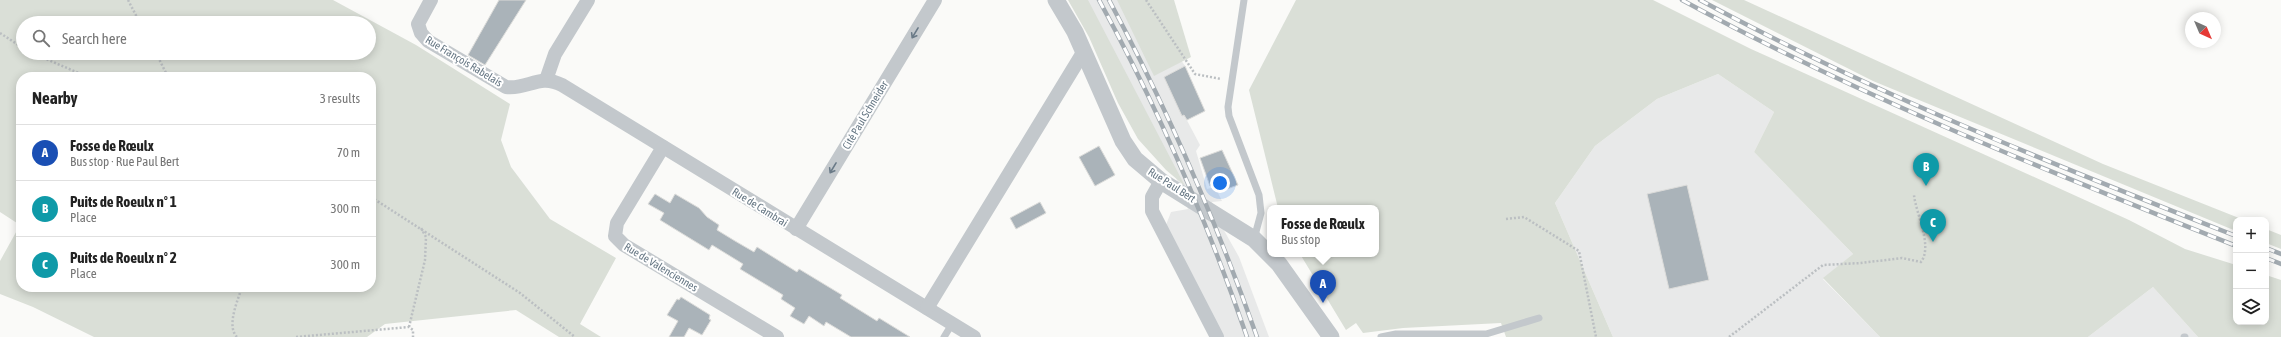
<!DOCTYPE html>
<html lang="en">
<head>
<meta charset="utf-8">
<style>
	body { margin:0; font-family:"Asap Condensed",sans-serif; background:#f6f6f6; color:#222 }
	.controls { position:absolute; right:12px; bottom:12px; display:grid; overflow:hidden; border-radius:8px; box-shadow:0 2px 10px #0003 }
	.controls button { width:36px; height:36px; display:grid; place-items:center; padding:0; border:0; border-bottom:1px solid #e0e0e0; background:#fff; color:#222; font:20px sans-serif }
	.compass { position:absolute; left:2185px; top:12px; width:36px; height:36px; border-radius:50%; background:#fff; box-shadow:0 2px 10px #0003; rotate:136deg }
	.you { position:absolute; left:1220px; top:183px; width:14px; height:14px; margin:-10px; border:3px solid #fff; border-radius:50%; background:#1a73e8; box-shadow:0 0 0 6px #1a73e833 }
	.badge { display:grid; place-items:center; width:26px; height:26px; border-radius:50%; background:#e4572e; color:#fff; font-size:13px; font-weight:700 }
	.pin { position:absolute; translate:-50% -33px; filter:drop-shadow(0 1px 2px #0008) }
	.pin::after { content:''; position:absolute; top:21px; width:14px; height:12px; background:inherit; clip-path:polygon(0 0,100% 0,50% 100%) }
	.popup { position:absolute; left:1267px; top:205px; width:112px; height:52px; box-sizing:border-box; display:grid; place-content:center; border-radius:8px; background:#fff; filter:drop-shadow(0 1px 3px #0005); font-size:13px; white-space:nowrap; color:#767676 }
	.popup b { font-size:15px; color:#222 }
	.popup::after { content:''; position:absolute; left:50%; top:100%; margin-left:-8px; border:8px solid transparent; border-top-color:#fff }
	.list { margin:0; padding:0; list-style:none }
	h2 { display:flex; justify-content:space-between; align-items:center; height:52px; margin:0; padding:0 16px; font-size:17px }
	h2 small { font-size:13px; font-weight:400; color:#767676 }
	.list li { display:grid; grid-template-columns:26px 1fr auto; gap:12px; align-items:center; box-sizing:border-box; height:56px; padding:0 16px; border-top:1px solid #e0e0e0 }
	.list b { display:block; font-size:15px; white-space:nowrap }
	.list p { margin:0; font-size:13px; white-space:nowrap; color:#767676 }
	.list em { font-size:13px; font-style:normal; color:#767676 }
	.icon { flex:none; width:22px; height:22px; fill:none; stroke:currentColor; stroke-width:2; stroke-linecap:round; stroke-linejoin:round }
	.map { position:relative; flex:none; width:2281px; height:337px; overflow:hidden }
	.search { position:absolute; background:#fff; box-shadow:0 2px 10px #0003; left:16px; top:16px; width:360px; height:44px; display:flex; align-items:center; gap:10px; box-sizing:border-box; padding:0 14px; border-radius:22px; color:#767676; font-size:15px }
	.panel { position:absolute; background:#fff; box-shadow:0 2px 10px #0003; left:16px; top:72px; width:360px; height:220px; border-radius:16px }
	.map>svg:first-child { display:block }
	.built { fill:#e8e9e9 }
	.green { fill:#dadfd7; fill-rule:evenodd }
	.building { fill:#aab3b9; stroke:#dcdcda }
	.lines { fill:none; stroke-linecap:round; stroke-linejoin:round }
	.path { stroke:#bbbfc2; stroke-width:2.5; stroke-dasharray:2 2; stroke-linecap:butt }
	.service { stroke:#c3c8cc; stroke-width:7 }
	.minor { stroke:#c3c8cc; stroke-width:14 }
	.tertiary { stroke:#c3c8cc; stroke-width:17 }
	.rail-casing { stroke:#a2aab0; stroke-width:4.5 }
	.rail { stroke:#fff; stroke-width:3; stroke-dasharray:9; stroke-linecap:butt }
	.oneway { stroke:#6a7a87 }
	.labels { text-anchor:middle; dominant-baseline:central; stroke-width:4; stroke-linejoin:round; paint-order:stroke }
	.street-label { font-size:11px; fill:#657683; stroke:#fff }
</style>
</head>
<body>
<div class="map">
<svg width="2281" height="337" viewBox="0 0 2281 337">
	<rect width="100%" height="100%" fill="#fafaf8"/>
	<g class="built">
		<path d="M1079 0H1140L1185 66 1164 77 1200 145 1196 151 1207 189 1215 187 1222 201 1212 202 1217 218 1239 257 1269 337H1223L1166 225 1171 212 1188 209 1175 175Z"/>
		<path d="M1718 74 1774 112 1754 152 1853 254 1823 279 1880 337H1613L1555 203 1595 146 1657 99Z"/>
		<path d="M2153 287 2198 337H2088Z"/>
	</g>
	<g class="green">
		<path d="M0 0H333L416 45 510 104 501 140 511 167 550 219 616 258 580 324 601 337H559L516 310 385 324 367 337H94L33 307 0 294V261L20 225 0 212ZM23 23H369V53H23ZM21 77H371V287H21Z"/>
		<path d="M1068 0H1088L1185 186 1166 170 1138 139 1118 103 1089 37Z"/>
		<path d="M1117 0H1174L1191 57 1154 76Z"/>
		<path d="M1296 0H1653L1751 49 2129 220 2185 249 2236 265V322H2266V275L2281 280V337H2198L2153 287 2088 337H1880L1823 278 1853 254 1754 152 1774 112 1718 74 1657 99 1595 146 1555 203 1613 337H1506L1501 323 1403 328 1363 333 1356 323 1346 330 1300 254H1376V208H1278L1249 90Z"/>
		<path d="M1712 0H1744L2103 164 2244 220H2236V231L1873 81Z"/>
		<path d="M2266 229 2281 235V249L2266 243Z"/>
	</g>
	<g class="building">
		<path d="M499 0H526L485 65 468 55Z"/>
		<path d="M1185 66 1205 111 1187 120 1184 115 1182 116 1164 77Z"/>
		<path d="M1099 146 1115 175 1095 186 1079 157Z"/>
		<path d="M1222 150 1238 185 1224 190 1221 182 1210 186 1200 158Z"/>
		<path d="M1687 185 1709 280 1669 289 1647 194Z"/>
		<path d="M655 194 670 203 675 194 699 208 707 217 719 225 717 230 735 241 754 252 757 247 797 272 799 269 842 295 840 298 877 321 879 318 910 337H851L826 322 824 326 809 316 804 324 790 316 795 308 781 299 783 295 740 269 743 264 712 245 709 250 660 220 664 213 648 204Z"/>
		<path d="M1040 202 1046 213 1016 229 1010 218Z"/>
		<path d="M681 297 710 315 709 319 711 320 702 335 689 328 684 337H669L678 321 667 315 677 299 679 300Z"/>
	</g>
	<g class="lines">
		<g class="path">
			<path d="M128 0 140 23"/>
			<path d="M1146 0 1195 74 1221 79"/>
			<path d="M0 33 23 48"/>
			<path d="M32 53 88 77"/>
			<path d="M156 53 168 77"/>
			<path d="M371 197 520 293 575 337"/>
			<path d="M1506 219 1524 217 1579 251 1596 337"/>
			<path d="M409 327 425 260 426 237 421 228"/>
			<path d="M237 337C226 326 238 300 242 287"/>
			<path d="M296 337 409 327 413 330V337"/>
			<path d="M1729 337 1823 265 1861 263 1902 258 1921 262C1933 246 1916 214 1914 195"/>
		</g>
		<g class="service">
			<path d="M1244 0 1228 107 1229 116 1259 195 1261 213 1254 239"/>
			<path d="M944 337 952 324"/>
			<path d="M1381 337 1396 334H1486L1539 318"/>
			<path d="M2184 337H2185"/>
		</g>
		<g class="minor">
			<path d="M431 0 418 24 421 33 428 41 506 87C528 90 539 73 562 85L974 337"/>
			<path d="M546 80 555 54 588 0"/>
			<path d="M663 147 617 223 615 236 624 245 777 337"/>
			<path d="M1161 181 1152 197V211L1217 337"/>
			<path d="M796 229 935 0"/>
			<path d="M927 308 1084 51"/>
		</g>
		<path class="tertiary" d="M1056 0 1075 32 1123 141 1135 159 1161 181 1254 239 1279 264 1331 337"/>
		<defs>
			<g id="rail">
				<path d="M1099 0C1158 108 1207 221 1247 337"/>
				<path d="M1109 0C1167 108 1216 221 1257 337"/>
				<path d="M1682 0C1860 97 2048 171 2236 246"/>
				<path d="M1700 0C1872 93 2055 165 2236 236"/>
				<path d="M2266 248 2281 254"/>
				<path d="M2266 258 2281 264"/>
			</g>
		</defs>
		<use href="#rail" class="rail-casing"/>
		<use href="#rail" class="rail"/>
	</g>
	<defs><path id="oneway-shaft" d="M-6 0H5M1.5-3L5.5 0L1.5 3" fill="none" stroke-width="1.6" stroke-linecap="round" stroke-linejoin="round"/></defs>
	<g class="oneway">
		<use href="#oneway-shaft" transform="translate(915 33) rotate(121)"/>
		<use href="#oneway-shaft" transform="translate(833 168) rotate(121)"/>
	</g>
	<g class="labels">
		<g class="street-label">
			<text transform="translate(464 61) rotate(31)">Rue François Rabelais</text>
			<text transform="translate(865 115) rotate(-59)">Cité Paul Schneider</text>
			<text transform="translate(1172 185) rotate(33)">Rue Paul Bert</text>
			<text transform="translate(760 207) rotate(32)">Rue de Cambrai</text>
			<text transform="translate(661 267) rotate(31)">Rue de Valenciennes</text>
		</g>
	</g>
</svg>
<div class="controls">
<button>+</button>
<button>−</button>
<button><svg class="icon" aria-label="layers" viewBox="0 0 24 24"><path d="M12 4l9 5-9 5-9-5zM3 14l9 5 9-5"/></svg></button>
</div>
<svg class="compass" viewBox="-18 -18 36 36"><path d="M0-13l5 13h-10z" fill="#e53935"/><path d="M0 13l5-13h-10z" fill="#767676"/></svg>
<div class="you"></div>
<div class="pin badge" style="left:1323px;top:303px;background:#1a4fb4">A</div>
<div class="popup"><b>Fosse de Rœulx</b>Bus stop</div>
<div class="pin badge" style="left:1926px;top:186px;background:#0f9aa8">B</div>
<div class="pin badge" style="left:1933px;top:242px;background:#0f9aa8">C</div>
<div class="search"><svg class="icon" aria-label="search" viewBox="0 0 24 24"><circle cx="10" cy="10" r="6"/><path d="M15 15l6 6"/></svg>Search here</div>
<section class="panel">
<h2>Nearby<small>3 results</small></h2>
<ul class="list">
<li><span class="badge" style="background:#1a4fb4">A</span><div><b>Fosse de Rœulx</b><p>Bus stop · Rue Paul Bert</p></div><em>70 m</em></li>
<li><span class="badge" style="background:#0f9aa8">B</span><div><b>Puits de Roeulx n° 1</b><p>Place</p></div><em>300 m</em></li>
<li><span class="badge" style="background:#0f9aa8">C</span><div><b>Puits de Roeulx n° 2</b><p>Place</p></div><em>300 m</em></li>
</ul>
</section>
</div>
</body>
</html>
